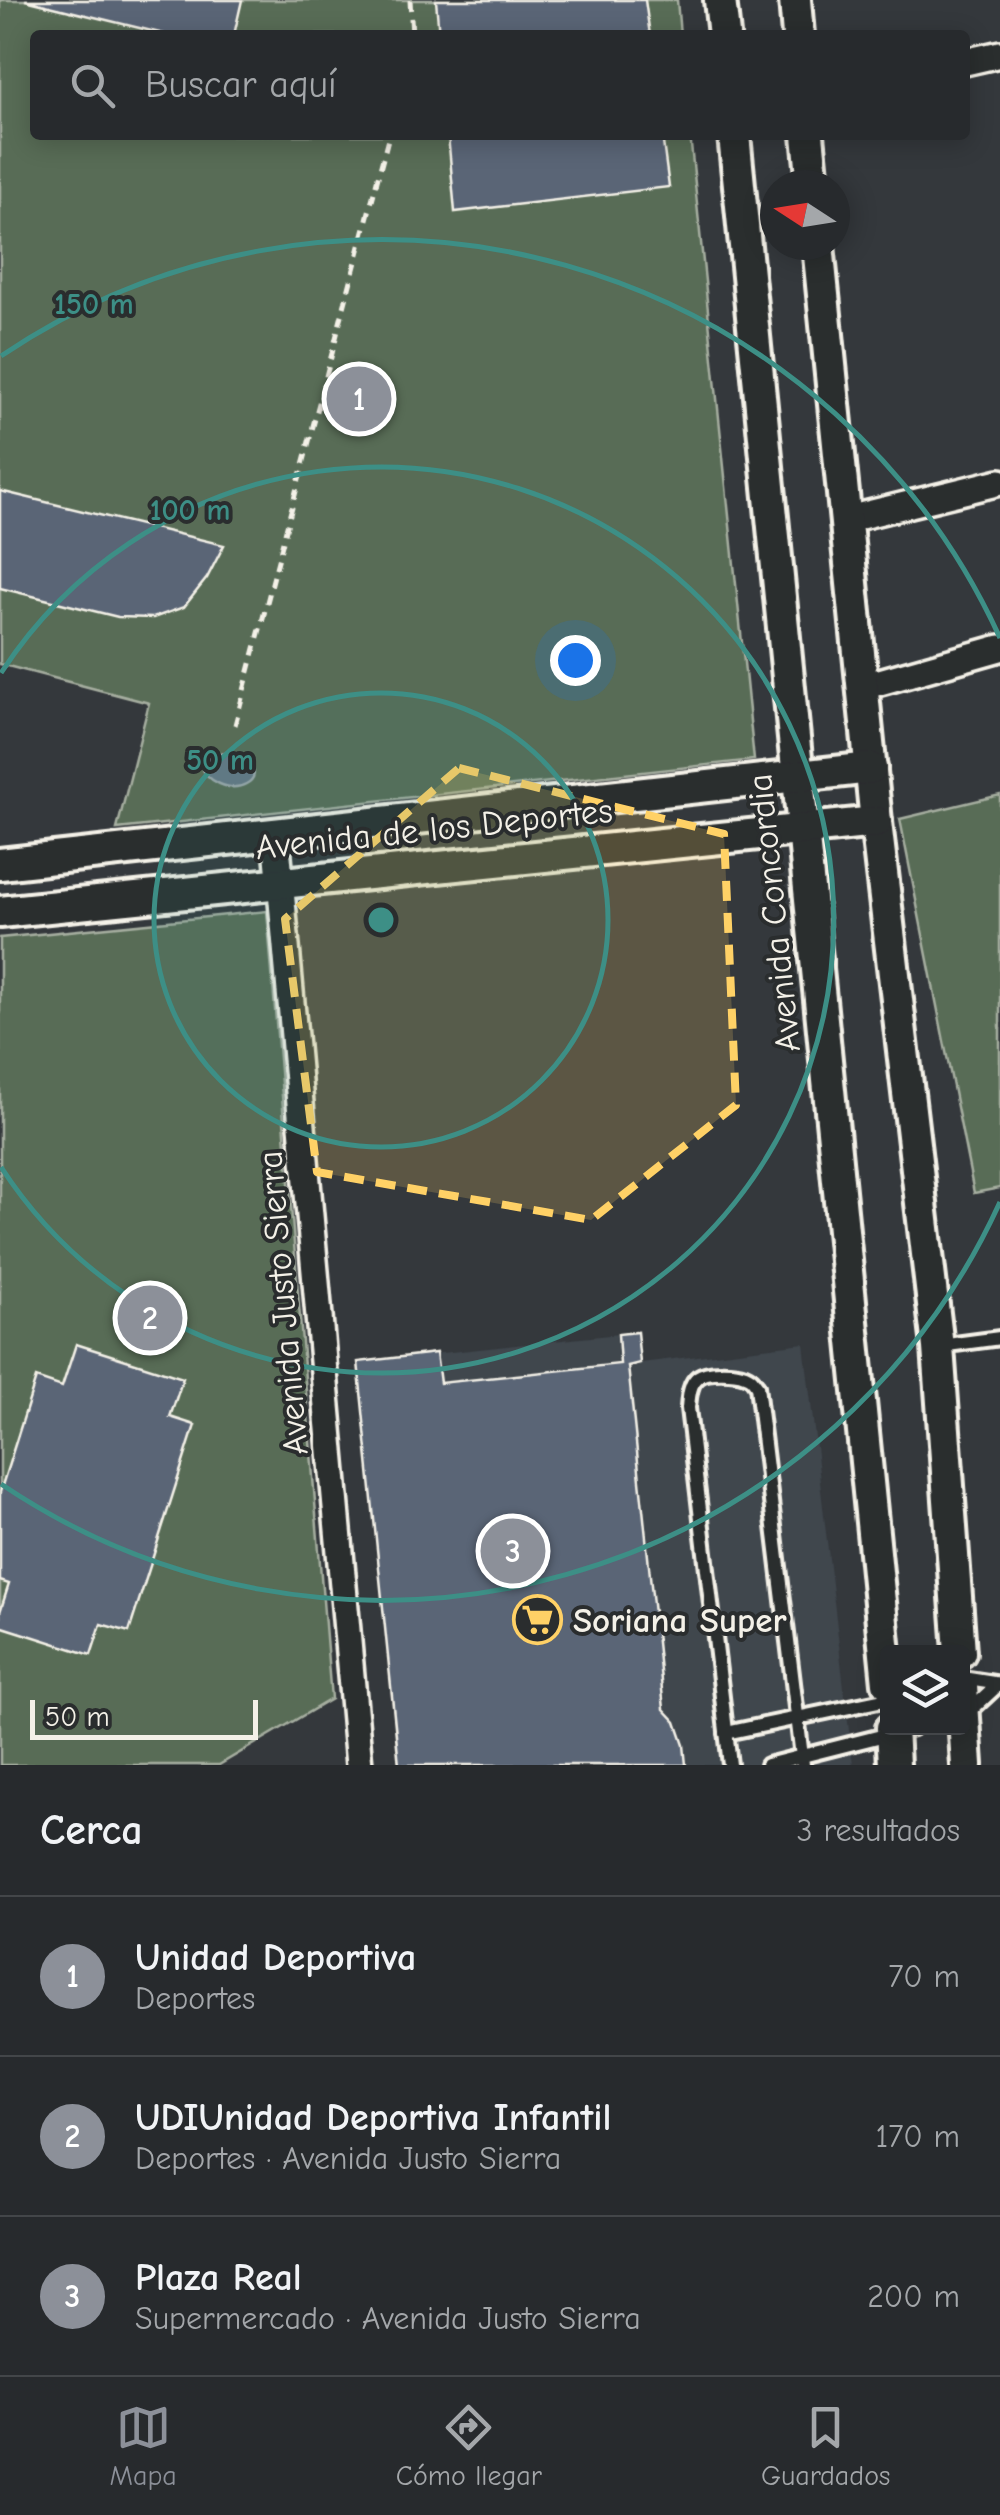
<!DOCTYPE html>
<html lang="es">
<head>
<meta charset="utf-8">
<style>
	body { margin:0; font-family:"Comic Neue",sans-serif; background:#2f3235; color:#f1f3f6 }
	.controls { position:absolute; right:30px; bottom:30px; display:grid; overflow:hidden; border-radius:10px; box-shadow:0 5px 25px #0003 }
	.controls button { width:90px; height:90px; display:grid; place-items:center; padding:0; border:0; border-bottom:2px solid #434649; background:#272a2d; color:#f1f3f6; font:50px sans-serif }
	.compass { position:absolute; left:760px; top:170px; width:90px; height:90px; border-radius:50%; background:#272a2d; box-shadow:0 5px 25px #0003; rotate:282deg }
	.scale { position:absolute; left:30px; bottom:25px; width:228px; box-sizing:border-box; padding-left:10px; border:5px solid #f4f1e8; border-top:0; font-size:28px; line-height:35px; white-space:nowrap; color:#f4f1e8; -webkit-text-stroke:8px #2a2d2e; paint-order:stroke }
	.you { position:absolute; left:575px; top:660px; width:35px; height:35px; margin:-25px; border:8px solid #fff; border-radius:50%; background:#1a73e8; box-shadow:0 0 0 15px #1a73e833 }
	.badge { display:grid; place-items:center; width:65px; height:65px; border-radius:50%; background:#8c9099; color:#fff; font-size:32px; font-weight:700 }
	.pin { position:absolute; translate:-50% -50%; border:5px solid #fff; box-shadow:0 2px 10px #0006 }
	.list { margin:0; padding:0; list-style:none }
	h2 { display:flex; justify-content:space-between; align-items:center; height:130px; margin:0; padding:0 40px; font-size:42px }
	h2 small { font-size:32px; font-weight:400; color:#a4a7aa }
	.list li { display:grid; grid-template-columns:65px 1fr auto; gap:30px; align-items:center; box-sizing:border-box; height:160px; padding:0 40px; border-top:2px solid #434649 }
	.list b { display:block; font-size:38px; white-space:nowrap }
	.list p { margin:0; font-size:32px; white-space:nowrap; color:#a4a7aa }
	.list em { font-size:32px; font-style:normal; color:#a4a7aa }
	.icon { flex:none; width:55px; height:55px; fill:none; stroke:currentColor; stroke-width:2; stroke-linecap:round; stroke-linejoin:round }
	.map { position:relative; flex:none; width:1000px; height:1765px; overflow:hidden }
	.search { position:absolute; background:#272a2d; box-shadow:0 5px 25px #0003; left:30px; right:30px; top:30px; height:110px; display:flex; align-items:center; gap:25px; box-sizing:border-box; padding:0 35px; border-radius:10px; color:#a4a7aa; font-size:38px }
	.sheet { height:610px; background:#272a2d }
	nav { display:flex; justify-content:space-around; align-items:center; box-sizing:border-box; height:140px; border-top:2px solid #434649; background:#272a2d; font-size:28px; color:#a4a7aa }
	nav a { display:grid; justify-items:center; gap:5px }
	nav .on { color:#8c9099 }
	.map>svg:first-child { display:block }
	.built { fill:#3f464d }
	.green { fill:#586c57; stroke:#a6aea0; stroke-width:2.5 }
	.water { fill:#667784; stroke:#9fa8ac; stroke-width:2.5 }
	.building { fill:#5a6576; stroke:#f4f1e8; stroke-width:2.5 }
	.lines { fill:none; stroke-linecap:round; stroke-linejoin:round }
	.service-casing { stroke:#f4f1e8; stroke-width:20 }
	.minor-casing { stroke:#f4f1e8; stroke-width:32 }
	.tertiary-casing { stroke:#f4f1e8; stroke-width:38 }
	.path { stroke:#f4f1e8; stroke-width:5; stroke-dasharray:10 8; stroke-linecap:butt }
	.service { stroke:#2a2d2e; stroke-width:12 }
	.minor { stroke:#2a2d2e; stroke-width:25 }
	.tertiary { stroke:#2a2d2e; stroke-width:30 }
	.marked { fill:#ffd166; fill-opacity:0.2; stroke:#ffd166; stroke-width:8; stroke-dasharray:20 12; stroke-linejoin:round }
	.ring { fill:none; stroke:#3d8f86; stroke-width:5 }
	.labels { text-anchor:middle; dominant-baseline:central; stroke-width:8; stroke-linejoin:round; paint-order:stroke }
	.street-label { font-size:35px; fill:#f4f1e8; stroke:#2a2d2e }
	.poi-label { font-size:35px; font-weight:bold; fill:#f4f1e8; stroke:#2a2d2e; text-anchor:start }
	.centre { fill:#3d8f86; stroke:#2a2d2e; stroke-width:5 }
	.ring-label { font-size:30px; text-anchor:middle; font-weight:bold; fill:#3d8f86; stroke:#2a2d2e; stroke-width:8; stroke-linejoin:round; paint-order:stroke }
</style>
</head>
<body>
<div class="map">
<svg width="1000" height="1765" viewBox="0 0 1000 1765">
	<rect width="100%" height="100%" fill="#34383c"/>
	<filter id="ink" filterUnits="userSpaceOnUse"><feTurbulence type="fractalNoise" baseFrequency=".01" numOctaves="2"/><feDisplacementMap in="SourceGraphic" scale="20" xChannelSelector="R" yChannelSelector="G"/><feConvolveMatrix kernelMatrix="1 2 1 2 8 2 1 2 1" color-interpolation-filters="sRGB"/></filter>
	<g filter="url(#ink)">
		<path class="built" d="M637 1332 641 1363 804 1343 853 1765H399L358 1362Z"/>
		<g class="green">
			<path d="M0 0H677L680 35H35V135H690L754 760 117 829 149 703 0 664Z"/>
			<path d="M1000 795V1188L974 1193 900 819Z"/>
			<path d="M267 911 331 1699 219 1765H0V938Z"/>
		</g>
		<path class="water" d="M213 753C219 753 224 752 230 753 243 755 266 773 246 784 230 793 205 781 201 764L206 756Z"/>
		<g class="building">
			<path d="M25 0H242L234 35H168Z"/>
			<path d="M436 0H645L650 35H439Z"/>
			<path d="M448 135H662L669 187 455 212Z"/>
			<path d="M0 491 224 545 207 578 184 607 153 618 118 617 0 588Z"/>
			<path d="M637 1332 640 1363 628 1366 664 1709 676 1722 684 1745 686 1765H399L358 1362 436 1353 440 1383 620 1364 618 1334Z"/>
			<path d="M76 1344 183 1378 170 1417 195 1425 129 1632 101 1624 91 1655 0 1626V1612L9 1584 0 1581V1492L36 1378 62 1387Z"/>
		</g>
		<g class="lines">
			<defs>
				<g id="service">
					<path d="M940 1346 1000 1338"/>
					<path d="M962 1678 1000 1684"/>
					<path d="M968 1713 999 1684"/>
					<path d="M726 1733 888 1699"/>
					<path d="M730 1765 688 1408C689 1398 689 1384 698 1377 707 1370 734 1371 745 1375 753 1378 752 1380 757 1386L803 1765"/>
					<path d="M767 1765 913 1728"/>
				</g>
				<g id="minor">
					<path d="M965 62 1000 54"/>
					<path d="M844 520 1000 482"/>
					<path d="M862 687 1000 648"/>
					<path d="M276 834 359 1765"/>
				</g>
				<g id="tertiary">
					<path d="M720 0 724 35"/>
					<path d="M795 0 798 35"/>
					<path d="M734 135 888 1683"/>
					<path d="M808 135 813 185"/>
					<path d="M818 245 876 822 938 1347 960 1652"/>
					<path d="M0 864 871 768"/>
					<path d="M0 912 876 822"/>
					<path d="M962 1687 967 1765"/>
					<path d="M892 1728 894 1765"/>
				</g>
			</defs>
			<use href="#service" class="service-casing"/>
			<use href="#minor" class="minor-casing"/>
			<use href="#tertiary" class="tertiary-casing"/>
			<g class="path">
				<path d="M410 0 412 35"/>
				<path d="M235 725 389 135"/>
			</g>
			<use href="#service" class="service"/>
			<use href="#minor" class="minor"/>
			<use href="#tertiary" class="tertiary"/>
		</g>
	</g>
	<path class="marked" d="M459 768 724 834 736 1105 591 1220 317 1172 285 919Z"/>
	<circle cx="381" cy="920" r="227" fill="#3d8f86" fill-opacity=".12"/>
	<g class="ring">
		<circle cx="381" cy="920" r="227"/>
		<path d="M1 673A453 453 0 1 1 1 1167"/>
		<path d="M1000 1202A680 680 0 0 1 1 1484M1 356A680 680 0 0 1 1000 638"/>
	</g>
	<defs>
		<symbol id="supermarket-ring" viewBox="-11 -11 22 22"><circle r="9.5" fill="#2a2d2e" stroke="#ffd166" stroke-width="1.5"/><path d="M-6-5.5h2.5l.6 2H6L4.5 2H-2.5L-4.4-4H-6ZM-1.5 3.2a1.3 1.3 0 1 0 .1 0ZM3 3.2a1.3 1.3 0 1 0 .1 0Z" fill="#ffd166"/></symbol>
	</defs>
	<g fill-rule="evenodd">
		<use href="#supermarket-ring" x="510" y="1592" width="55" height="55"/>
	</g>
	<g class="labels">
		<g class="street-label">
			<text transform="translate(434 829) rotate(-6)">Avenida de los Deportes</text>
			<text transform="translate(774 913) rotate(-96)">Avenida Concordia</text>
			<text transform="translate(283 1303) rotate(-95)">Avenida Justo Sierra</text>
		</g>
		<g class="poi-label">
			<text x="573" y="1620">Soriana Super</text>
		</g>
	</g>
	<circle cx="381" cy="920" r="15" class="centre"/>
	<g class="ring-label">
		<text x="94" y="314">150 m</text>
		<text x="190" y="520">100 m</text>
		<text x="220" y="770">50 m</text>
	</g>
</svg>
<div class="controls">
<button><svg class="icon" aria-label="layers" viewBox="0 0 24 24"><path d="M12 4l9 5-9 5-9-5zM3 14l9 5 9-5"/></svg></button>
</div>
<svg class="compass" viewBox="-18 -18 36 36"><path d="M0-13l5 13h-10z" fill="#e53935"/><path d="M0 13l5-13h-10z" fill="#a4a7aa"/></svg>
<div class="scale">50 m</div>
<div class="you"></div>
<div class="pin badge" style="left:359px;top:399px">1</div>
<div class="pin badge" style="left:150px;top:1318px">2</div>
<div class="pin badge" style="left:513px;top:1551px">3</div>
<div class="search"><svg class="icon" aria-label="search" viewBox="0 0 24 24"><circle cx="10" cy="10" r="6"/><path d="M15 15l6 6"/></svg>Buscar aquí</div>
</div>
<section class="sheet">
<h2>Cerca<small>3 resultados</small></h2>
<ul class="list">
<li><span class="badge">1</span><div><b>Unidad Deportiva</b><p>Deportes</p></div><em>70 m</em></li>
<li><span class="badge">2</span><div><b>UDIUnidad Deportiva Infantil</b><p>Deportes · Avenida Justo Sierra</p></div><em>170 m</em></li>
<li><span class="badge">3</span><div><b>Plaza Real</b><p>Supermercado · Avenida Justo Sierra</p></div><em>200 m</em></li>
</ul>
</section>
<nav>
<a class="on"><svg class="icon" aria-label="map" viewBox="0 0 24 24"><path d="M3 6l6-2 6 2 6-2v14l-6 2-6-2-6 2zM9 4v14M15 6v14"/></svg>Mapa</a>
<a><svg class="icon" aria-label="directions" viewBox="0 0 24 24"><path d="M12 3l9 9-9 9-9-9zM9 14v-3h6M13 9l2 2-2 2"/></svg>Cómo llegar</a>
<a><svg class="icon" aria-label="saved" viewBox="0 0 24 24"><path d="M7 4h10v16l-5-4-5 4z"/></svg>Guardados</a>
</nav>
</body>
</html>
